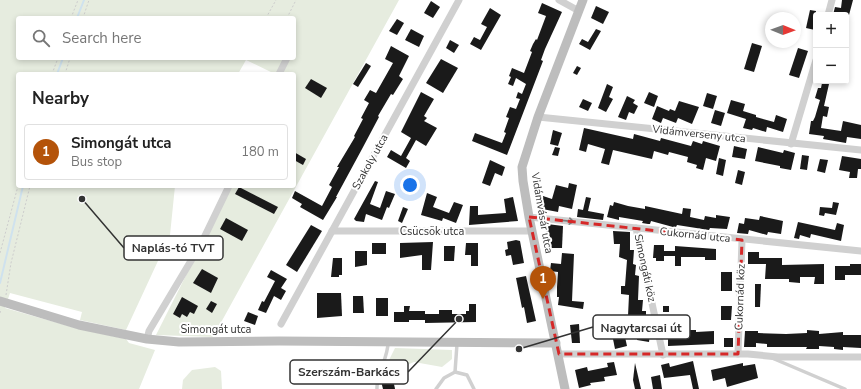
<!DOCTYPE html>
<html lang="en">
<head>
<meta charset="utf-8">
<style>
	body { margin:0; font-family:"Nunito Sans",sans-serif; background:#f6f6f6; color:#222 }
	.controls { position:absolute; right:12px; top:12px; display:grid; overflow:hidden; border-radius:4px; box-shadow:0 2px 6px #0003 }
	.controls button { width:36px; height:36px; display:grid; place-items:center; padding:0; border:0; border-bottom:1px solid #e0e0e0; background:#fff; color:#222; font:20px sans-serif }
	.compass { position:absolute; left:765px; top:12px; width:36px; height:36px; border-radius:50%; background:#fff; box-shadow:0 2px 6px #0003; rotate:91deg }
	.you { position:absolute; left:410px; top:185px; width:14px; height:14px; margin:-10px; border:3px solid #fff; border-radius:50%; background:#1a73e8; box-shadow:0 0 0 6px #1a73e833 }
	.badge { display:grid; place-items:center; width:26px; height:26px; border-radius:50%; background:#b45309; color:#fff; font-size:13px; font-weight:700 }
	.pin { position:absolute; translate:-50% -33px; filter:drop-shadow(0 1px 2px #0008) }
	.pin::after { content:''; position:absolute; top:21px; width:14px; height:12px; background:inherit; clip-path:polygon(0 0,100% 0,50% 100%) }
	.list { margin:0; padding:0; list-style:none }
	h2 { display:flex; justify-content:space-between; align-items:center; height:52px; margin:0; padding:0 16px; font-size:17px }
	h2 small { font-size:13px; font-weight:400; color:#767676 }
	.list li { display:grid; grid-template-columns:26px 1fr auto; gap:12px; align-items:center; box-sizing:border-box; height:56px; margin:0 8px 8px; padding:0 8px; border:1px solid #e0e0e0; border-radius:4px }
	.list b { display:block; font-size:15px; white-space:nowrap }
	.list p { margin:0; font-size:13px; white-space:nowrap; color:#767676 }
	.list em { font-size:13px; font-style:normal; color:#767676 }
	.icon { flex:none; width:22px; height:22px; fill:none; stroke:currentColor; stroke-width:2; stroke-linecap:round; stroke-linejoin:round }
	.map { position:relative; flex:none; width:861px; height:389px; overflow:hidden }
	.search { position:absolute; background:#fff; box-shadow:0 2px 6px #0003; left:16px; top:16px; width:280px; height:44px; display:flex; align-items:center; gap:10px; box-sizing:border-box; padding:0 14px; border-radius:4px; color:#767676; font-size:15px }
	.panel { position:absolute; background:#fff; box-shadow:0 2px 6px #0003; left:16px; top:72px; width:280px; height:116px; border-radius:4px }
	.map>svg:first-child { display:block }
	.green { fill:#e6ecdf; fill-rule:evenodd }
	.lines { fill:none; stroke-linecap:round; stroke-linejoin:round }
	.stream { stroke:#cfe2ee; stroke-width:2 }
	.building { fill:#1a1a1a }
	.path { stroke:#cdcdcd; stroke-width:1; stroke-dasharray:2 2; stroke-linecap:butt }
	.service { stroke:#d0d0d0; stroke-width:3.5 }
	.minor { stroke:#d0d0d0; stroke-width:7 }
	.secondary { stroke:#bdbdbd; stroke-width:9 }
	.oneway { stroke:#7a7a7a }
	.marked { fill:none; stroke:#d62828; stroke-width:3; stroke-dasharray:8 5; stroke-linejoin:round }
	.labels { text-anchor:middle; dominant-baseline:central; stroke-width:4; stroke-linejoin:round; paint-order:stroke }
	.street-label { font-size:11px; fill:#333; stroke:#fff }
	.leader { fill:none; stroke:#333; stroke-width:1.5 }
	.callout-dot { fill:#333; stroke:#fff; stroke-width:1.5 }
	.callout { fill:#fff; stroke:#333; stroke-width:1.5 }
	.callout-label { font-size:12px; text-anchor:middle; font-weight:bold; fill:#333 }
</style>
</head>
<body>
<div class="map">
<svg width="861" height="389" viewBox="0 0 861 389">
	<rect width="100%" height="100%" fill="#fff"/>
	<g class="green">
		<path d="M0 0H399L213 337 156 335 231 186H294V74H275L246 60 238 74H18V186H175L170 235 126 330 80 320 82 312 10 293 5 308 79 329 126 339 129 343 155 350 139 389H0ZM18 18H294V58H18Z"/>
		<path d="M395 348 452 350V359L442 367 414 362 400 368 389 360Z"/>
		<path d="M215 367 221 371 222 389H182L183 380 192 370Z"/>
	</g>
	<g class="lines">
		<g class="stream">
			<path d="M77 18 84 0"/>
			<path d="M57 74 63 58"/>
			<path d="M0 283 23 186"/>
		</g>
	</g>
	<g class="building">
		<path d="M842 0H853L849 15H833L835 7 841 8Z"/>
		<path d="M431 1 440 7 433 18 424 13Z"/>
		<path d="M542 3 562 12 545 49 541 60 543 61 507 155 472 141 475 133 502 143 506 133 504 132 509 118 506 117 510 107 516 109 520 99 516 98 518 92 522 94 526 84 516 78 513 86 508 84 511 77 509 76 512 68 524 73 532 52 530 51 533 44 536 39 537 40 546 16 538 13Z"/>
		<path d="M596 6 609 12 603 24 591 18Z"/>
		<path d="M490 8 501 15 481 50 470 44 474 37 480 40 487 27 481 24Z"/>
		<path d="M810 10 816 11 815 30 806 28Z"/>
		<path d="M397 19 404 23 397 35 389 31Z"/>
		<path d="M411 29 424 36 419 47 405 40Z"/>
		<path d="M596 29 601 31 590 50 579 44 582 39 588 42Z"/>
		<path d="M450 40 459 45 454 53 446 48Z"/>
		<path d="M752 43 762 46 754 72 744 69Z"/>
		<path d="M391 46 409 56 399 76 403 79 393 95 391 94 378 116 379 117 362 149 336 197H337L323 220 300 207 302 204 292 198 295 191 322 206 332 187 329 185 339 167H337L355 137 354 136 363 119 361 118 369 103 364 100 370 90 376 93 393 63 385 59Z"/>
		<path d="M798 48 808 51 799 78 789 75Z"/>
		<path d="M441 59 458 68 443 93 426 83Z"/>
		<path d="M366 63 371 66 358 87 353 84Z"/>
		<path d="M577 66 581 68 577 75 573 73Z"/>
		<path d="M311 79 327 88 321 98 305 88Z"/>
		<path d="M822 83 829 84 824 106 829 107 827 117 823 116 821 128 841 131 843 121 861 125V139L847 137 846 143 823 139 824 136 809 134 811 121H813L815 117 820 100 815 98 818 88H821Z"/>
		<path d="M607 84 613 87 609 97 613 99 606 112 598 108Z"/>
		<path d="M421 92 434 99 424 116 427 118 424 121 437 128 426 146 416 140 406 158 410 161 406 168 387 157 391 150 401 156 411 138 401 132Z"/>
		<path d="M649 92 658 96 654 107 644 103Z"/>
		<path d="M707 93 717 96 713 109 703 106Z"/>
		<path d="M627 96 635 100 633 103 638 106 634 114 629 112 626 120 618 117Z"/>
		<path d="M583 99 592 103 588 111 579 107Z"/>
		<path d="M731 100 745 104 743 111 756 115V117L774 122 776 115 787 119 783 132 767 127 766 132 753 128 752 130 743 128 746 119 727 113Z"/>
		<path d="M679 101 699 107 692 124 678 118 676 123 663 118 661 123 652 119 657 106 669 111 670 109 675 111Z"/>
		<path d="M715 110 725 113 721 126 711 123Z"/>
		<path d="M584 128 633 139 634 134 660 141 661 138 691 146 693 141 702 144 703 141 720 146 716 161 706 158 703 170 696 168 697 165 687 162 688 157 669 152 668 155 654 151 652 159 613 150 609 165 601 163 605 149 588 144 586 152 579 150Z"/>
		<path d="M553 130 562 133 558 146 550 144Z"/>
		<path d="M734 146 747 149 745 159 732 157Z"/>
		<path d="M555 147 560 148 558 156 552 155Z"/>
		<path d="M758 147 783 153 784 150 795 153 791 170 780 168V166L755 161Z"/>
		<path d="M294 152 306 159 303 165 294 160Z"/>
		<path d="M802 155 809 156 807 170 800 169Z"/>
		<path d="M842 156 861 159V169H858L857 178H849L850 172 839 170Z"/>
		<path d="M719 158 726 160 723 176 716 174Z"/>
		<path d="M820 159 828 160 825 173 817 171Z"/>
		<path d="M490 160 505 167 502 176 495 173 490 186 482 183Z"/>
		<path d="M738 170 745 172 742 185 735 183Z"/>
		<path d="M375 181 378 182 370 204 380 208 386 191 395 194 389 208 387 207 382 220 366 214 364 222 356 221 354 219Z"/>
		<path d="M569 183 577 185 572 209 559 206 558 212 537 208 539 199 542 200 543 196 552 199 556 185 568 188Z"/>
		<path d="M239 187 278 207 274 214 235 194Z"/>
		<path d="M427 193 437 197 433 207 449 213 454 202 463 205 456 223 443 218 442 221 421 215Z"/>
		<path d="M513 197 518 221 469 225 470 206H478V215L506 213 504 199Z"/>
		<path d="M586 197 591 198 588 211 604 214 603 220 577 217 578 209 583 210Z"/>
		<path d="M614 202 628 206 645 209V206L682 214 683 208 691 209 690 217 704 220 705 216 716 218V215L730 217 727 229 710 228 709 230 677 225 676 227H673L651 221 650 224H648L642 223 643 221 619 217V220L607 217 610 205 613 206Z"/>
		<path d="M833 202 839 203 836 215 825 213 824 216 819 215 820 207 832 208Z"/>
		<path d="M403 207 408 209 402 223 398 221Z"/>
		<path d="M760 216 783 221 781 234 768 232 767 235 749 230 748 234 737 233 739 223 744 224 745 218 759 220Z"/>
		<path d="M226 218 248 230 242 241 220 229Z"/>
		<path d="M798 222 835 230 837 223 844 225 841 241 811 234 810 238 800 235 799 239 794 238Z"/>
		<path d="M547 224 563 226 562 248H545Z"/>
		<path d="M311 225 322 231 297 272 286 265Z"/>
		<path d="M613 231 630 232V250H634L633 264 636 265 635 275 639 276 638 300H643L642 311H646V322L648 323 647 333 650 334 649 342 637 340V319L636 316H628L629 295 621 294V286H625L627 260 619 257 620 244H614Z"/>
		<path d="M516 240 520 241 524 263 513 265 511 255 506 256 505 250 508 249 507 242Z"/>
		<path d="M433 242 431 270H422V255L400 258V243Z"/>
		<rect x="372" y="243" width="14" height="11"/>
		<path d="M466 243H478V266H471V255H465Z"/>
		<path d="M654 245H664V251H675V246L716 249V260H705V257H681V266H675V256H664V261H656V258H653Z"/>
		<path d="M444 246H455L454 261H444Z"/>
		<path d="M355 251H367V265L355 267Z"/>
		<path d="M748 252H759V258H782V265L824 264V284H814L815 277H800V283L789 282V279H765L766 264H748Z"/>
		<path d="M562 253 574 254 572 301 584 302 583 309 558 305 559 297H557V287L558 272 550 271 551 263 561 264Z"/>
		<path d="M333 258H342V275H339V277H331Z"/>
		<path d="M850 264H861V275H845V280H835V266H850Z"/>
		<path d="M202 269 218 278 211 293 193 283Z"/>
		<path d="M271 270 287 279 281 288 286 291 281 300 274 296 266 313 258 310 262 301 264 302 275 281 267 277Z"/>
		<rect x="721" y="272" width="11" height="19"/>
		<path d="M526 276 536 321 527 323 524 307 522 308 516 278Z"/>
		<path d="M755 284H761L760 307H755Z"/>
		<path d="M317 293H341L342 316 317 318Z"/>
		<path d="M353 296H363L364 313H353Z"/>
		<path d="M182 297 198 306 194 314 190 312 187 317 182 314 180 318 173 314Z"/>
		<rect x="376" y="298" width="12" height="18"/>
		<path d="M211 301 217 304 212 313 206 309Z"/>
		<path d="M469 304H476V322L425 323V320H409V322H394V312H404V306H410L409 311H425V314H439V310H452V314H466V311H469Z"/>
		<rect x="663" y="306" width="6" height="6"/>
		<path d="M721 306H732L731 320H721Z"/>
		<path d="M248 312 258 316 255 325 244 321Z"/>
		<path d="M579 324 580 343H572L570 325Z"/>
		<path d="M687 330H696V332L714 331V344L668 346V332H687Z"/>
		<path d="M807 330 819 331V334L843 332V335H861V348L843 347V350L834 349V347L819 346V349H806L807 347H767V344L756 343V347H744L745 331H758V333L786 334 807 333Z"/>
		<path d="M625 337 627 346 615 349 613 339Z"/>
		<rect x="724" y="338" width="9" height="9"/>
		<path d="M693 361 699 389H693L690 375 664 378 661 365 669 363 670 367Z"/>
		<path d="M614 362 617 375 604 377 605 381 590 383 591 385 579 388 575 370 587 367 588 371 608 367 607 363Z"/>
		<path d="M635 363 641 389H635L633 380Z"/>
		<path d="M743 363V366L755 364 758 378 727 387 725 378 713 381 711 370Z"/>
		<path d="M660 375 662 389H653L651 377Z"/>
		<path d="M393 379 395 389H383L381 381Z"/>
	</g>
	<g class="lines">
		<g class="path">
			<path d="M71 18 78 0"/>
			<path d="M83 18 89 0"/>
			<path d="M266 18 276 0"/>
			<path d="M287 18 296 0"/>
			<path d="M52 74 58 58"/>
			<path d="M65 74 70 58"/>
			<path d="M0 253 18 186"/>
			<path d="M6 295 11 263 30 186"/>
			<path d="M0 313 1 309"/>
		</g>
		<g class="service">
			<path d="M772 358 845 389"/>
			<path d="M455 372 457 344"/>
			<path d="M377 389C376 375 388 358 388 343"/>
			<path d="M436 389 444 378 455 372 467 375 474 389"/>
		</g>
		<g class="minor">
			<path d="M559 0 579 11"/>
			<path d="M828 15 832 0"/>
			<path d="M279 74 287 58"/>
			<path d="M538 117 861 150"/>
			<path d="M791 144 816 60"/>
			<path d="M529 217 861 251"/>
			<path d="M636 228 663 355"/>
			<path d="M332 231H532"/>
			<path d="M281 324 459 0"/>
			<path d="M147 339 149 331 201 244 229 186"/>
			<path d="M559 354H748L778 357H861"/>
			<path d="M738 354 742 240"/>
		</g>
		<g class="secondary">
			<path d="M0 301 79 325 147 339 179 342 279 341 556 343"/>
			<path d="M565 389 529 217 523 181 522 167 538 117 583 0"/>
		</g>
	</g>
	<defs><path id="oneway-shaft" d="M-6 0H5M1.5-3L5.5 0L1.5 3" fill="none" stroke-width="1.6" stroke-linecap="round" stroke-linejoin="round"/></defs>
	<use class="oneway" href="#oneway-shaft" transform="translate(568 221) rotate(6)"/>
	<path class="marked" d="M529 217 742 240 738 354H559Z"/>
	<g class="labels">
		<g class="street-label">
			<text transform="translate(699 134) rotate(6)">Vidámverseny utca</text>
			<text transform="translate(370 162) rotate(-61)">Szakoly utca</text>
			<text transform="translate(542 213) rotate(80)">Vidámvásár utca</text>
			<text x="432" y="231">Csücsök utca</text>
			<text transform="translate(695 235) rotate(6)">Cukornád utca</text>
			<text transform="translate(645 268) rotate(78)">Simongáti köz</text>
			<text transform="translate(740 297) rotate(-88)">Cukornád köz</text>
			<text x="216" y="329">Simongát utca</text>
		</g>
	</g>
	<path class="leader" d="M82 199L124 248M519 349L593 327M459 319L408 372"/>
	<g class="callout-dot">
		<circle cx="82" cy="199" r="4"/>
		<circle cx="519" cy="349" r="4"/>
		<circle cx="459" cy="319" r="4"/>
	</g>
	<g class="callout">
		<rect x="124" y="236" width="99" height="24" rx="4"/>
		<rect x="593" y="315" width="97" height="24" rx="4"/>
		<rect x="290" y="360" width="118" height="24" rx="4"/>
	</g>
	<g class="callout-label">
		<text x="173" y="252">Naplás-tó TVT</text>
		<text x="641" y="332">Nagytarcsai út</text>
		<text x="349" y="376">Szerszám-Barkács</text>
	</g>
</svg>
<div class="controls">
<button>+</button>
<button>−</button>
</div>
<svg class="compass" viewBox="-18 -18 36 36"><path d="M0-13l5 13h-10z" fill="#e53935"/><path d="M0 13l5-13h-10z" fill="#767676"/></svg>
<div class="you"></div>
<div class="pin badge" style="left:543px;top:299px">1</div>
<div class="search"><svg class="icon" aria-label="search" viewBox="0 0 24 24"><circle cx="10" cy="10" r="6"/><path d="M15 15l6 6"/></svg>Search here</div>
<section class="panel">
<h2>Nearby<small></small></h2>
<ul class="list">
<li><span class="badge">1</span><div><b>Simongát utca</b><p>Bus stop</p></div><em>180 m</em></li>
</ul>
</section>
</div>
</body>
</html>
